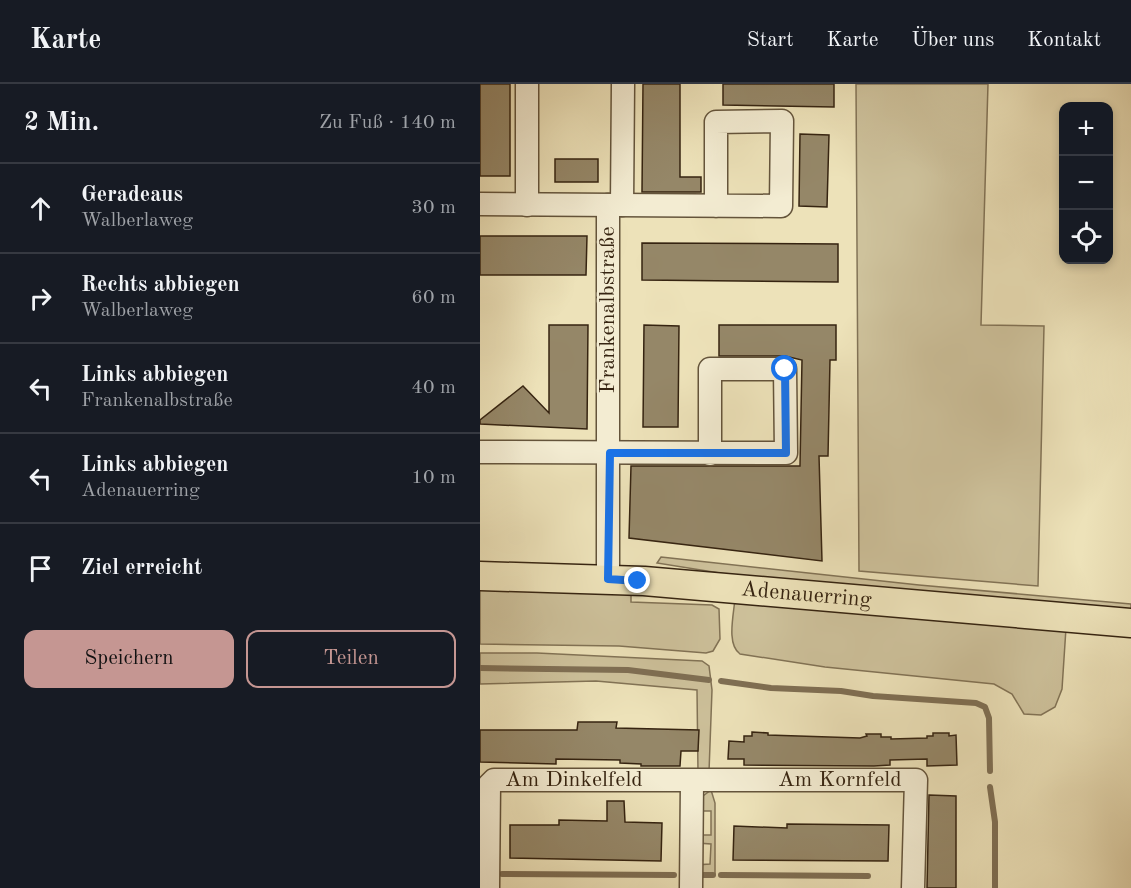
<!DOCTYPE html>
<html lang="de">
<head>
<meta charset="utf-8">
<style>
	body { margin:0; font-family:"Old Standard TT",serif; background:#20242c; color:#f1f3f6 }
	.controls { position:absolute; right:18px; top:18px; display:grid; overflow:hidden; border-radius:12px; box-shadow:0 3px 9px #0003 }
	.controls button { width:54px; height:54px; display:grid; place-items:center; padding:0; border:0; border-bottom:2px solid #363941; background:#171b24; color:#f1f3f6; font:30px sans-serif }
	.stop { position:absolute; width:18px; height:18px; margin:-14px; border:4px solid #1a73e8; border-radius:50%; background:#fff }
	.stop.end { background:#1a73e8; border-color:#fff; box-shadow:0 2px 6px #0008 }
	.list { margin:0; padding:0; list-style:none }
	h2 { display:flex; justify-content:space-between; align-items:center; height:78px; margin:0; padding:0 24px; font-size:26px }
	h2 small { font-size:20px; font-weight:400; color:#9ea1a6 }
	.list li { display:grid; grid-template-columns:39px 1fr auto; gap:18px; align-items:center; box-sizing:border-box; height:90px; padding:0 24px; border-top:2px solid #363941 }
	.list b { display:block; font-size:22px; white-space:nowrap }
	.list p { margin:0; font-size:20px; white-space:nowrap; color:#9ea1a6 }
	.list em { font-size:20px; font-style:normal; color:#9ea1a6 }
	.actions { display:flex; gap:12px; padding:18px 24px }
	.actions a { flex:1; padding:14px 0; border:2px solid #c59692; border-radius:12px; text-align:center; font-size:21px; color:#c59692 }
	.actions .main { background:#c59692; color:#111 }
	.icon { flex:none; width:33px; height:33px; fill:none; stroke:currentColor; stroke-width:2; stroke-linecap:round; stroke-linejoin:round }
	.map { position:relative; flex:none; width:651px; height:804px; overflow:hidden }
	header { display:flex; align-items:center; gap:36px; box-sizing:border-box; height:84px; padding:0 30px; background:#171b24; border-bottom:2px solid #363941 }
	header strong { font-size:28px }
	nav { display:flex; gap:33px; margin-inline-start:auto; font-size:21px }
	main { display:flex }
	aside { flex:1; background:#171b24 }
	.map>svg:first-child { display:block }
	.green { fill:#cec29c; stroke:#827356; stroke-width:1.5 }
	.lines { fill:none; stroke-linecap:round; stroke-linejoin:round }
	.stream { stroke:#7f6f54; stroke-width:6 }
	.building { fill:#958768; stroke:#362411; stroke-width:1.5 }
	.minor-casing { stroke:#64543b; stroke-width:25 }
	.major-casing { stroke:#362411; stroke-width:31 }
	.minor { stroke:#f3ecd2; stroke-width:22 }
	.major { stroke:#ede2b9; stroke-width:28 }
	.route { stroke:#1a73e8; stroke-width:8 }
	.labels { text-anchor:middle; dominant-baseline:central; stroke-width:4.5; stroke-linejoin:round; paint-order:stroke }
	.street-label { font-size:22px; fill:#362411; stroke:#f3ecd2 }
</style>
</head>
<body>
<header>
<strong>Karte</strong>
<nav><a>Start</a><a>Karte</a><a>Über uns</a><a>Kontakt</a></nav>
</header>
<main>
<aside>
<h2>2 Min.<small>Zu Fuß · 140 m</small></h2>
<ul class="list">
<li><svg class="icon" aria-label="ahead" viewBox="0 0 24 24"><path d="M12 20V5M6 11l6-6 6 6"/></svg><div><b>Geradeaus</b><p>Walberlaweg</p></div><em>30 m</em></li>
<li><svg class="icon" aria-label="right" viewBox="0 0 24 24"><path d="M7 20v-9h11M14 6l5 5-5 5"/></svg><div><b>Rechts abbiegen</b><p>Walberlaweg</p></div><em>60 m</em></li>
<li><svg class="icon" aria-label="left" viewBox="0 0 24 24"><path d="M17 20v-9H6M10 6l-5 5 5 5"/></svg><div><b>Links abbiegen</b><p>Frankenalbstraße</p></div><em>40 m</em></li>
<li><svg class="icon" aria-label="left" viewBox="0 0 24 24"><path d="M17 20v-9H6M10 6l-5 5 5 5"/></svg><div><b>Links abbiegen</b><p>Adenauerring</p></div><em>10 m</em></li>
<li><svg class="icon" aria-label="arrive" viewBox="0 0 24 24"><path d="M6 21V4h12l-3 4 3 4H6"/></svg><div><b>Ziel erreicht</b></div></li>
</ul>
<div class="actions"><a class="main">Speichern</a><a>Teilen</a></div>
</aside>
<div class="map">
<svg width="651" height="804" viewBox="0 0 651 804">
	<rect width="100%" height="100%" fill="#ede2b9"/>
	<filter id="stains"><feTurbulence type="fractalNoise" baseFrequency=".00333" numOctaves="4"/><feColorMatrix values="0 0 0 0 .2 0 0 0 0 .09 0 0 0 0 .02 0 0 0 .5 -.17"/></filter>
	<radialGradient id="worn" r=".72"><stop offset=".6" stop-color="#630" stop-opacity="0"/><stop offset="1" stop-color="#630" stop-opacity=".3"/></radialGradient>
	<g class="green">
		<path d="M376 0H508L501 241 564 242 558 502 379 487Z"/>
		<path d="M181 473 439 501 651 520V528L252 491 177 479Z"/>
		<path d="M0 502 151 505V518L232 521 239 525 240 555 233 567 226 569 139 562 0 560Z"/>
		<path d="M255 514 586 544 582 605 575 623 561 631 544 630 532 610 514 600 345 583 260 570C246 560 254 530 255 514Z"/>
		<path d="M0 569H57L222 577 229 582 232 606 229 688H218L217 606 116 597 0 600Z"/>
		<path d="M231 706 235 719V790H214L215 781 230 780 231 760 217 759V751H231V727H218L223 712Z"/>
	</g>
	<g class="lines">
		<g class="stream">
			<path d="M0 584 148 586 229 596"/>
			<path d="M241 597 291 604 361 607 393 612 496 619 505 623 509 634 510 687"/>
			<path d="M510 703 515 738V804"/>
			<path d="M22 790 194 791"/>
			<path d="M216 791H233"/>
			<path d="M241 791 388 792"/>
		</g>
	</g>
	<g class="building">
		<rect x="0" y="0" width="30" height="92"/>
		<path d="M163 0H200V93H221V108H162Z"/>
		<path d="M243 0H354V23L243 21Z"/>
		<path d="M320 50 349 51 347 123 319 122Z"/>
		<rect x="75" y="75" width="43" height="23"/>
		<path d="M0 152H107L106 191H0Z"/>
		<path d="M162 159 358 160V198L162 196Z"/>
		<path d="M69 241H108L107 345 0 340V336L43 302 69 329Z"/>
		<path d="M164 241 199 242 198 343H163Z"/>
		<path d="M239 241H356V276H350L348 372H339L342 477 149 454 151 382H320L322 276 305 272H239Z"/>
		<path d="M98 638H137L136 644 219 646 218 667H201L200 682H161V680L140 679V676L76 675V680L0 678V646H97Z"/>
		<path d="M272 648 288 649V651L380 654 387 652 386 650H401V653H411V655L447 654V652H453V649H469V652L476 651 477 681 447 682V675L410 676V681L394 682 264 681V675H248L249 657 264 658V652H272Z"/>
		<path d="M449 711 476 712V804H447Z"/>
		<path d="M127 717H144L145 738 182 739 181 777 30 774V741H79V736L127 737Z"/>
		<path d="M307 740 409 741 408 777 253 776 254 742 307 744Z"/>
	</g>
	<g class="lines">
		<defs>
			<g id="minor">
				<path d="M47 0V121"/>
				<path d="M0 120 301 122 302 37 236 38V122"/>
				<path d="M128 121V495"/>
				<path d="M142 121 143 0"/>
				<path d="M0 368 306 369 305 285H230V370"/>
				<path id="s1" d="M8 804 9 701 14 696H436L433 804"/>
				<path d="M211 804 212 698"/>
			</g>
			<g id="major">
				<path id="s2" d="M0 492 164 497 651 539"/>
			</g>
		</defs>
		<use href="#minor" class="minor-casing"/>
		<use href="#major" class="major-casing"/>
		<use href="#minor" class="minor"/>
		<use href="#major" class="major"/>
	</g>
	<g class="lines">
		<path class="route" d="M158 497 128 495 130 369H306L305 285"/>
	</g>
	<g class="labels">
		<g class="street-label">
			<text transform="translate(128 226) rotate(-90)">Frankenalbstraße</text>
			<text stroke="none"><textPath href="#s2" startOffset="327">Adenauerring</textPath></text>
			<text stroke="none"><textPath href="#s1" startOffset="190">Am Dinkelfeld</textPath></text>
			<text stroke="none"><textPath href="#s1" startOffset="456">Am Kornfeld</textPath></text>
		</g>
	</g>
	<rect width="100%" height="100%" filter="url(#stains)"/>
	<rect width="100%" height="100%" fill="url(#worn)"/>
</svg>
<div class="controls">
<button>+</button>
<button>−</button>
<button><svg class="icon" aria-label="locate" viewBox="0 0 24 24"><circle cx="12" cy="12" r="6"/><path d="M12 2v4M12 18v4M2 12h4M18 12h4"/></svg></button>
</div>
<div class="stop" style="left:305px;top:285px"></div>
<div class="stop end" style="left:158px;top:497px"></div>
</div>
</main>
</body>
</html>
